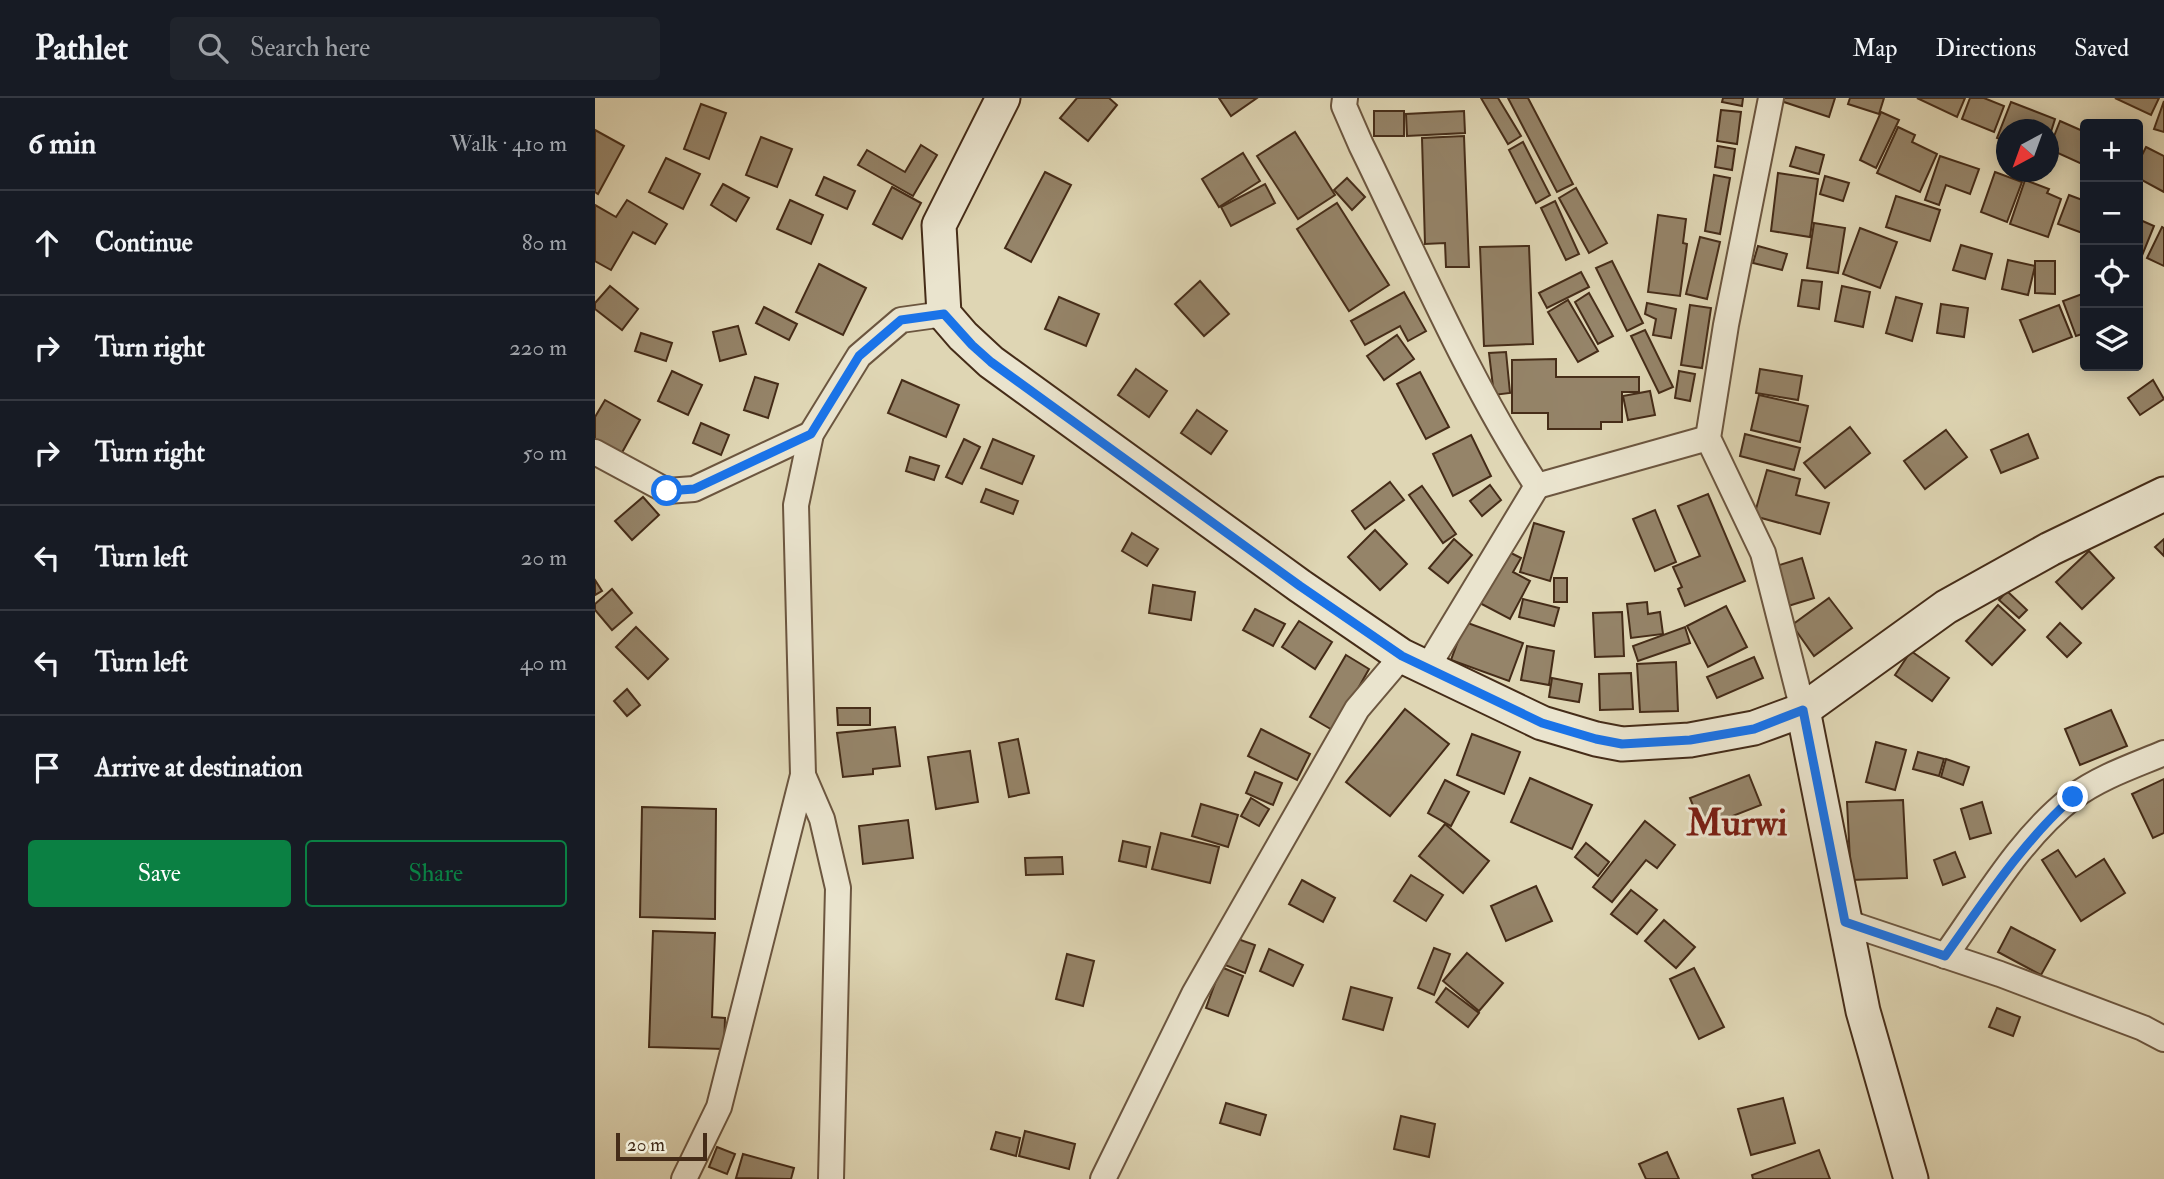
<!DOCTYPE html>
<html lang="en">
<head>
<meta charset="utf-8">
<style>
	body { margin:0; font-family:"IM FELL Double Pica",serif; background:#20242c; color:#f1f3f6 }
	.controls { position:absolute; right:21px; top:21px; display:grid; overflow:hidden; border-radius:7px; box-shadow:0 4px 18px #0003 }
	.controls button { width:63px; height:63px; display:grid; place-items:center; padding:0; border:0; border-bottom:2px solid #363941; background:#171b24; color:#f1f3f6; font:35px sans-serif }
	.compass { position:absolute; left:1401px; top:21px; width:63px; height:63px; border-radius:50%; background:#171b24; box-shadow:0 4px 18px #0003; rotate:221deg }
	.scale { position:absolute; left:21px; bottom:18px; width:91px; box-sizing:border-box; padding-left:7px; border:4px solid #452c18; border-top:0; font-size:19px; line-height:24px; white-space:nowrap; color:#452c18; -webkit-text-stroke:5px #eae4ce; paint-order:stroke }
	.stop { position:absolute; width:21px; height:21px; margin:-16px; border:5px solid #1a73e8; border-radius:50%; background:#fff }
	.stop.end { background:#1a73e8; border-color:#fff; box-shadow:0 2px 7px #0008 }
	.list { margin:0; padding:0; list-style:none }
	h2 { display:flex; justify-content:space-between; align-items:center; height:91px; margin:0; padding:0 28px; font-size:30px }
	h2 small { font-size:23px; font-weight:400; color:#9ea1a6 }
	.list li { display:grid; grid-template-columns:46px 1fr auto; gap:21px; align-items:center; box-sizing:border-box; height:105px; padding:0 28px; border-top:2px solid #363941 }
	.list b { display:block; font-size:26px; white-space:nowrap }
	.list em { font-size:23px; font-style:normal; color:#9ea1a6 }
	.actions { display:flex; gap:14px; padding:21px 28px }
	.actions a { flex:1; padding:16px 0; border:2px solid #0b8043; border-radius:7px; text-align:center; font-size:24px; color:#0b8043 }
	.actions .main { background:#0b8043; color:#fff }
	.icon { flex:none; width:38px; height:38px; fill:none; stroke:currentColor; stroke-width:2; stroke-linecap:round; stroke-linejoin:round }
	.map { position:relative; flex:none; width:1569px; height:1081px; overflow:hidden }
	header { display:flex; align-items:center; gap:42px; box-sizing:border-box; height:98px; padding:0 35px; background:#171b24; border-bottom:2px solid #363941 }
	header strong { font-size:33px }
	nav { display:flex; gap:38px; margin-inline-start:auto; font-size:24px }
	.search { width:490px; height:63px; background:#20242c; display:flex; align-items:center; gap:18px; box-sizing:border-box; padding:0 24px; border-radius:7px; color:#9ea1a6; font-size:26px }
	main { display:flex }
	aside { flex:1; background:#171b24 }
	.map>svg:first-child { display:block }
	.building { fill:#958469; stroke:#452c18; stroke-width:2 }
	.lines { fill:none; stroke-linecap:round; stroke-linejoin:round }
	.street-casing { stroke:#6c563f; stroke-width:28 }
	.secondary-casing { stroke:#452c18; stroke-width:37 }
	.street { stroke:#eae4ce; stroke-width:24 }
	.secondary { stroke:#eae4ce; stroke-width:33 }
	.route { stroke:#1a73e8; stroke-width:9 }
	.labels { text-anchor:middle; dominant-baseline:central; stroke-width:6; stroke-linejoin:round; paint-order:stroke }
	.district-label { font-size:37px; font-weight:bold; fill:#7a1f14; stroke:#eae4ce }
</style>
</head>
<body>
<header>
<strong>Pathlet</strong>
<div class="search"><svg class="icon" aria-label="search" viewBox="0 0 24 24"><circle cx="10" cy="10" r="6"/><path d="M15 15l6 6"/></svg>Search here</div>
<nav><a>Map</a><a>Directions</a><a>Saved</a></nav>
</header>
<main>
<aside>
<h2>6 min<small>Walk · 410 m</small></h2>
<ul class="list">
<li><svg class="icon" aria-label="ahead" viewBox="0 0 24 24"><path d="M12 20V5M6 11l6-6 6 6"/></svg><div><b>Continue</b></div><em>80 m</em></li>
<li><svg class="icon" aria-label="right" viewBox="0 0 24 24"><path d="M7 20v-9h11M14 6l5 5-5 5"/></svg><div><b>Turn right</b></div><em>220 m</em></li>
<li><svg class="icon" aria-label="right" viewBox="0 0 24 24"><path d="M7 20v-9h11M14 6l5 5-5 5"/></svg><div><b>Turn right</b></div><em>50 m</em></li>
<li><svg class="icon" aria-label="left" viewBox="0 0 24 24"><path d="M17 20v-9H6M10 6l-5 5 5 5"/></svg><div><b>Turn left</b></div><em>20 m</em></li>
<li><svg class="icon" aria-label="left" viewBox="0 0 24 24"><path d="M17 20v-9H6M10 6l-5 5 5 5"/></svg><div><b>Turn left</b></div><em>40 m</em></li>
<li><svg class="icon" aria-label="arrive" viewBox="0 0 24 24"><path d="M6 21V4h12l-3 4 3 4H6"/></svg><div><b>Arrive at destination</b></div></li>
</ul>
<div class="actions"><a class="main">Save</a><a>Share</a></div>
</aside>
<div class="map">
<svg width="1569" height="1081" viewBox="0 0 1569 1081">
	<rect width="100%" height="100%" fill="#dfd6b4"/>
	<filter id="stains"><feTurbulence type="fractalNoise" baseFrequency=".00286" numOctaves="4"/><feColorMatrix values="0 0 0 0 .2 0 0 0 0 .09 0 0 0 0 .02 0 0 0 .5 -.17"/></filter>
	<radialGradient id="worn" r=".72"><stop offset=".6" stop-color="#630" stop-opacity="0"/><stop offset="1" stop-color="#630" stop-opacity=".3"/></radialGradient>
	<g class="building">
		<path d="M482 0H514L522 7 493 43 465 20Z"/>
		<path d="M624 0H662L636 18Z"/>
		<path d="M886 0H903L926 38 913 46Z"/>
		<path d="M913 0H933L978 86 962 94Z"/>
		<path d="M1128 0H1148L1147 8 1127 4Z"/>
		<path d="M1187 0H1240L1234 19 1186 3Z"/>
		<path d="M1255 0H1289L1284 16 1253 6Z"/>
		<path d="M1322 0H1370L1362 19Z"/>
		<path d="M1375 0H1389L1409 8 1399 34 1367 21Z"/>
		<path d="M1520 0H1564L1556 17Z"/>
		<path d="M1569 3V34L1559 31Z"/>
		<path d="M1416 4 1460 21 1454 40V32H1412V44L1402 40Z"/>
		<path d="M106 6 131 15 114 61 89 51Z"/>
		<path d="M1126 12 1146 14 1142 46 1122 43Z"/>
		<rect x="779" y="13" width="30" height="25"/>
		<path d="M869 13 870 35 812 38 811 16Z"/>
		<path d="M1286 14 1304 22 1281 70 1265 62Z"/>
		<path d="M1465 23 1490 34V60L1487 66 1454 51Z"/>
		<path d="M1303 29 1320 37 1317 44 1342 56 1325 94 1282 75Z"/>
		<path d="M0 32 29 48 3 96 0 94Z"/>
		<path d="M700 34 740 97 703 121 662 58Z"/>
		<path d="M869 38 874 169H851L850 145 830 146 827 40Z"/>
		<path d="M166 39 197 51 182 89 151 77Z"/>
		<path d="M928 44 955 97 941 105 914 52Z"/>
		<path d="M326 47 342 57 318 98 263 67 272 52 310 74Z"/>
		<path d="M1123 48 1140 51 1137 72 1120 69Z"/>
		<path d="M1201 49 1229 57 1224 76 1195 68Z"/>
		<path d="M1551 49 1569 58V94L1543 80V65Z"/>
		<path d="M648 55 665 83 624 109 607 81Z"/>
		<path d="M1345 58 1384 71 1375 96 1351 87 1344 107 1330 102Z"/>
		<path d="M71 60 105 76 88 111 54 94Z"/>
		<path d="M450 74 476 87 436 164 410 150Z"/>
		<path d="M1400 74 1427 84 1412 124 1386 114Z"/>
		<path d="M1183 75 1223 81 1215 139 1176 133Z"/>
		<path d="M1119 77 1135 80 1125 136 1110 133Z"/>
		<path d="M1230 78 1254 85 1248 103 1225 96Z"/>
		<path d="M229 79 260 93 252 111 221 97Z"/>
		<path d="M752 80 770 99 757 112 739 92Z"/>
		<path d="M1430 82 1454 91 1452 95 1466 101 1453 139 1415 126Z"/>
		<path d="M128 86 154 100 141 123 116 107Z"/>
		<path d="M670 86 680 105 636 128 626 109Z"/>
		<path d="M297 89 326 105 307 141 278 126Z"/>
		<path d="M981 90 1012 145 994 155 964 100Z"/>
		<path d="M1474 97 1490 103V136L1463 126Z"/>
		<path d="M1301 98 1345 112 1335 143 1291 129Z"/>
		<path d="M32 102 72 126 60 146 38 134 16 172 0 163V107L21 119Z"/>
		<path d="M195 102 228 117 216 146 182 131Z"/>
		<path d="M960 103 984 156 971 162 946 110Z"/>
		<path d="M742 105 794 187 754 213 702 131Z"/>
		<path d="M1063 117 1091 121 1088 145 1092 146 1085 198 1053 194Z"/>
		<path d="M1543 121 1559 128 1546 160 1543 158Z"/>
		<path d="M1219 125 1250 130 1243 175 1212 170Z"/>
		<path d="M1567 129 1569 130V168L1552 160Z"/>
		<path d="M1265 130 1302 144 1285 190 1248 176Z"/>
		<path d="M1105 139 1125 144 1112 201 1091 196Z"/>
		<path d="M1366 147 1397 156 1390 181 1358 172Z"/>
		<path d="M934 148 938 246 889 248 885 149Z"/>
		<path d="M1163 148 1192 156 1187 172 1158 165Z"/>
		<path d="M1413 162 1440 168 1433 197 1407 191Z"/>
		<path d="M1017 163 1048 225 1032 233 1001 170Z"/>
		<path d="M1440 163H1460V196L1440 195Z"/>
		<path d="M224 166 271 190 248 237 201 214Z"/>
		<path d="M986 174 994 189 952 210 944 195Z"/>
		<path d="M1207 182 1227 184 1224 211 1203 208Z"/>
		<path d="M605 183 634 216 609 238 580 206Z"/>
		<path d="M15 188 43 211 27 232 0 211V205Z"/>
		<path d="M1247 188 1275 194 1268 229 1240 223Z"/>
		<path d="M809 194 831 233 813 243 805 228 770 247 756 223Z"/>
		<path d="M994 195 1018 238 1003 246 980 204Z"/>
		<path d="M1490 195V235L1481 238 1468 203Z"/>
		<path d="M464 199 504 216 491 248 450 231Z"/>
		<path d="M1301 199 1327 206 1317 243 1291 235Z"/>
		<path d="M973 202 1003 253 983 264 953 214Z"/>
		<path d="M1052 205 1081 211 1076 240 1058 237 1061 221 1050 216Z"/>
		<path d="M1346 206 1373 210 1369 239 1342 235Z"/>
		<path d="M1095 207 1116 210 1107 270 1086 267Z"/>
		<path d="M1464 207 1477 239 1438 254 1425 222Z"/>
		<path d="M169 209 202 226 194 242 161 225Z"/>
		<path d="M143 228 151 256 125 263 118 234Z"/>
		<path d="M1050 232 1078 289 1064 295 1036 238Z"/>
		<path d="M46 235 77 245 71 263 40 253Z"/>
		<path d="M802 237 819 261 789 282 772 258Z"/>
		<path d="M911 254 915 295 899 297 894 255Z"/>
		<path d="M961 261V279H1044V294H1027V324H1006V331H953V315H917V262Z"/>
		<path d="M541 271 572 293 554 319 523 297Z"/>
		<path d="M1165 271 1207 278 1203 302 1161 295Z"/>
		<path d="M77 273 107 287 93 317 63 303Z"/>
		<path d="M1084 273 1100 276 1095 303 1080 300Z"/>
		<path d="M825 274 854 329 831 341 802 286Z"/>
		<path d="M160 279 183 286 173 320 149 312Z"/>
		<path d="M307 282 364 307 351 339 293 315Z"/>
		<path d="M1558 282 1569 301 1545 317 1533 300Z"/>
		<path d="M1055 293 1060 317 1033 322 1028 298Z"/>
		<path d="M1164 297 1213 308 1205 344 1156 332Z"/>
		<path d="M10 302 45 322 24 360 0 346V319Z"/>
		<path d="M602 312 632 333 616 356 586 335Z"/>
		<path d="M106 325 134 337 126 357 98 345Z"/>
		<path d="M1255 329 1275 355 1230 390 1209 365Z"/>
		<path d="M1351 332 1372 359 1330 391 1309 363Z"/>
		<path d="M1150 336 1205 350 1199 372 1145 358Z"/>
		<path d="M1433 336 1443 360 1406 375 1396 352Z"/>
		<path d="M876 337 896 378 858 398 838 356Z"/>
		<path d="M369 341 385 349 367 386 351 379Z"/>
		<path d="M398 341 439 358 427 386 386 370Z"/>
		<path d="M315 359 344 368 339 382 311 373Z"/>
		<path d="M1172 372 1205 381 1201 397 1234 405 1225 436 1159 418Z"/>
		<path d="M795 384 809 402 770 431 757 413Z"/>
		<path d="M895 387 906 402 887 418 875 403Z"/>
		<path d="M827 388 861 436 848 445 814 397Z"/>
		<path d="M391 391 423 403 418 416 386 404Z"/>
		<path d="M1113 396 1150 483 1090 508 1083 491 1087 489 1078 469 1105 458 1083 408Z"/>
		<path d="M48 399 64 417 37 442 20 423Z"/>
		<path d="M1060 412 1081 464 1060 473 1038 421Z"/>
		<path d="M939 425 969 434 955 483 925 474Z"/>
		<path d="M780 432 812 466 785 492 753 459Z"/>
		<path d="M537 435 563 451 552 468 527 453Z"/>
		<path d="M859 441 877 457 853 485 834 470Z"/>
		<path d="M1569 441V458L1560 449Z"/>
		<path d="M908 451 926 460 918 474 935 483 915 521 881 503Z"/>
		<path d="M1494 453 1519 480 1487 511 1461 484Z"/>
		<path d="M1207 460 1219 500 1190 509 1178 469Z"/>
		<rect x="959" y="480" width="13" height="24"/>
		<path d="M0 482 7 493 0 497Z"/>
		<path d="M558 487 600 494 596 522 554 515Z"/>
		<path d="M17 491 37 515 17 532 0 512V506Z"/>
		<path d="M1412 493 1432 512 1424 520 1404 502Z"/>
		<path d="M1234 500 1257 530 1219 558 1197 527Z"/>
		<path d="M928 501 964 510 959 528 924 519Z"/>
		<path d="M1052 504 1053 516 1065 514 1068 536 1036 540 1032 506Z"/>
		<path d="M1403 507 1430 532 1397 567 1371 543Z"/>
		<path d="M1131 508 1152 549 1113 569 1092 528Z"/>
		<path d="M660 511 690 526 678 548 648 532Z"/>
		<path d="M1027 514 1029 558 1000 559 998 515Z"/>
		<path d="M704 523 737 544 720 571 687 549Z"/>
		<path d="M870 524 928 545 914 583 856 562Z"/>
		<path d="M1465 525 1486 545 1472 559 1452 539Z"/>
		<path d="M41 529 73 561 53 581 21 549Z"/>
		<path d="M1090 529 1095 545 1043 563 1038 548Z"/>
		<path d="M932 548 959 553 954 587 926 582Z"/>
		<path d="M1316 553 1354 580 1337 603 1300 577Z"/>
		<path d="M751 557 774 571 739 633 715 619Z"/>
		<path d="M1159 559 1168 580 1122 600 1112 579Z"/>
		<path d="M1081 564 1083 613 1045 614 1042 566Z"/>
		<path d="M1036 575 1038 611 1005 612 1004 576Z"/>
		<path d="M957 580 987 586 984 604 954 599Z"/>
		<path d="M32 591 45 607 32 618 19 603Z"/>
		<path d="M242 610H275V627H243Z"/>
		<path d="M810 611 854 646 795 718 751 684Z"/>
		<path d="M1516 612 1532 648 1485 667 1470 631Z"/>
		<path d="M300 629 305 668 278 671V676L248 679 242 635Z"/>
		<path d="M666 631 715 656 702 682 653 658Z"/>
		<path d="M877 636 925 654 909 696 862 677Z"/>
		<path d="M423 641 434 695 414 699 404 645Z"/>
		<path d="M1281 644 1311 652 1300 692 1271 684Z"/>
		<path d="M375 653 383 704 341 711 333 659Z"/>
		<path d="M1323 654 1349 661 1344 678 1318 671Z"/>
		<path d="M1351 661 1374 669 1368 687 1346 679Z"/>
		<path d="M660 674 687 685 678 707 651 695Z"/>
		<path d="M1154 677 1166 707 1107 730 1095 700Z"/>
		<path d="M935 680 997 707 977 751 916 724Z"/>
		<path d="M1569 681V735L1558 740 1537 696Z"/>
		<path d="M850 682 874 694 856 728 833 715Z"/>
		<path d="M656 700 674 711 664 728 646 718Z"/>
		<path d="M1308 702 1312 780 1256 782 1252 704Z"/>
		<path d="M1387 704 1396 735 1375 741 1366 711Z"/>
		<path d="M606 706 643 717 633 749 597 738Z"/>
		<path d="M47 709 121 711 120 821 45 819Z"/>
		<path d="M313 722 318 760 268 766 264 728Z"/>
		<path d="M1050 723 1080 747 1062 770 1051 762 1017 804 998 789Z"/>
		<path d="M850 726 894 763 868 795 824 758Z"/>
		<path d="M566 735 624 749 615 785 557 771Z"/>
		<path d="M528 743 555 749 551 769 524 763Z"/>
		<path d="M991 745 1014 764 1003 778 980 759Z"/>
		<path d="M1463 752 1481 779 1509 761 1530 795 1486 823 1447 762Z"/>
		<path d="M1360 754 1370 779 1348 787 1339 762Z"/>
		<path d="M467 759 468 776 431 777 430 760Z"/>
		<path d="M816 777 848 797 831 823 799 803Z"/>
		<path d="M707 782 740 800 728 824 694 806Z"/>
		<path d="M941 788 957 823 911 843 896 808Z"/>
		<path d="M1036 792 1062 812 1042 836 1016 816Z"/>
		<path d="M1069 822 1100 849 1081 870 1050 843Z"/>
		<path d="M1416 829 1460 852 1446 877 1403 854Z"/>
		<path d="M58 833 120 835 117 919 130 920 129 951 54 949Z"/>
		<path d="M640 840 660 847 650 875 630 867Z"/>
		<path d="M839 850 855 856 839 897 823 890Z"/>
		<path d="M674 851 708 867 698 888 665 873Z"/>
		<path d="M872 855 908 885 884 913 848 883Z"/>
		<path d="M472 856 499 863 488 908 461 901Z"/>
		<path d="M626 869 648 878 633 918 611 910Z"/>
		<path d="M1099 870 1129 929 1104 941 1075 881Z"/>
		<path d="M756 889 797 900 788 932 748 921Z"/>
		<path d="M851 890 884 915 873 929 841 904Z"/>
		<path d="M1402 910 1425 919 1418 938 1394 929Z"/>
		<path d="M1188 1000 1200 1045 1156 1057 1143 1011Z"/>
		<path d="M631 1005 671 1017 665 1037 625 1025Z"/>
		<path d="M806 1018 840 1026 834 1059 799 1051Z"/>
		<path d="M430 1033 480 1046 474 1071 424 1058Z"/>
		<path d="M401 1034 425 1040 421 1058 396 1051Z"/>
		<path d="M122 1049 140 1056 132 1076 114 1069Z"/>
		<path d="M1224 1052 1235 1081H1158L1157 1077Z"/>
		<path d="M1072 1054 1084 1081H1051L1044 1066Z"/>
		<path d="M148 1056 199 1070 196 1081 141 1080Z"/>
	</g>
	<g class="lines">
		<defs>
			<g id="street">
				<path d="M750 0 749 8 766 47C822 161 872 280 942 388L1113 340"/>
				<path d="M1176 0 1131 227 1113 340 1168 455 1208 612"/>
				<path d="M0 354 72 393 99 391 216 336"/>
				<path d="M832 570 942 388"/>
				<path d="M208 677 227 721 243 790 236 1081"/>
				<path d="M1250 824 1405 876 1548 930 1569 941"/>
				<path d="M1350 858C1389 804 1424 741 1478 699 1505 679 1538 668 1569 655"/>
				<path d="M89 1081 124 1009 208 677 201 407 216 336 264 258 306 222 349 216"/>
				<path d="M508 1081 599 896 762 611 807 558"/>
			</g>
			<g id="secondary">
				<path d="M408 0 344 127 349 216 368 238 396 264 705 488 807 558 947 625 1001 641 1027 646 1095 642 1159 630 1208 612 1351 509 1455 451 1569 396"/>
				<path d="M1208 612 1268 913 1316 1081"/>
			</g>
		</defs>
		<use href="#street" class="street-casing"/>
		<use href="#secondary" class="secondary-casing"/>
		<use href="#street" class="street"/>
		<use href="#secondary" class="secondary"/>
	</g>
	<g class="lines">
		<path class="route" d="M72 393 99 391 216 336 264 258 306 222 349 216 377 247 396 264 705 488 807 558 947 625 1001 641 1027 646 1095 642 1159 631 1208 612 1250 824 1350 858C1390 802 1427 745 1478 699"/>
	</g>
	<g class="labels">
		<g class="district-label">
			<text x="1142" y="725">Murwi</text>
		</g>
	</g>
	<rect width="100%" height="100%" filter="url(#stains)"/>
	<rect width="100%" height="100%" fill="url(#worn)"/>
</svg>
<div class="controls">
<button>+</button>
<button>−</button>
<button><svg class="icon" aria-label="locate" viewBox="0 0 24 24"><circle cx="12" cy="12" r="6"/><path d="M12 2v4M12 18v4M2 12h4M18 12h4"/></svg></button>
<button><svg class="icon" aria-label="layers" viewBox="0 0 24 24"><path d="M12 4l9 5-9 5-9-5zM3 14l9 5 9-5"/></svg></button>
</div>
<svg class="compass" viewBox="-18 -18 36 36"><path d="M0-13l5 13h-10z" fill="#e53935"/><path d="M0 13l5-13h-10z" fill="#9ea1a6"/></svg>
<div class="scale">20 m</div>
<div class="stop" style="left:72px;top:393px"></div>
<div class="stop end" style="left:1478px;top:699px"></div>
</div>
</main>
</body>
</html>
